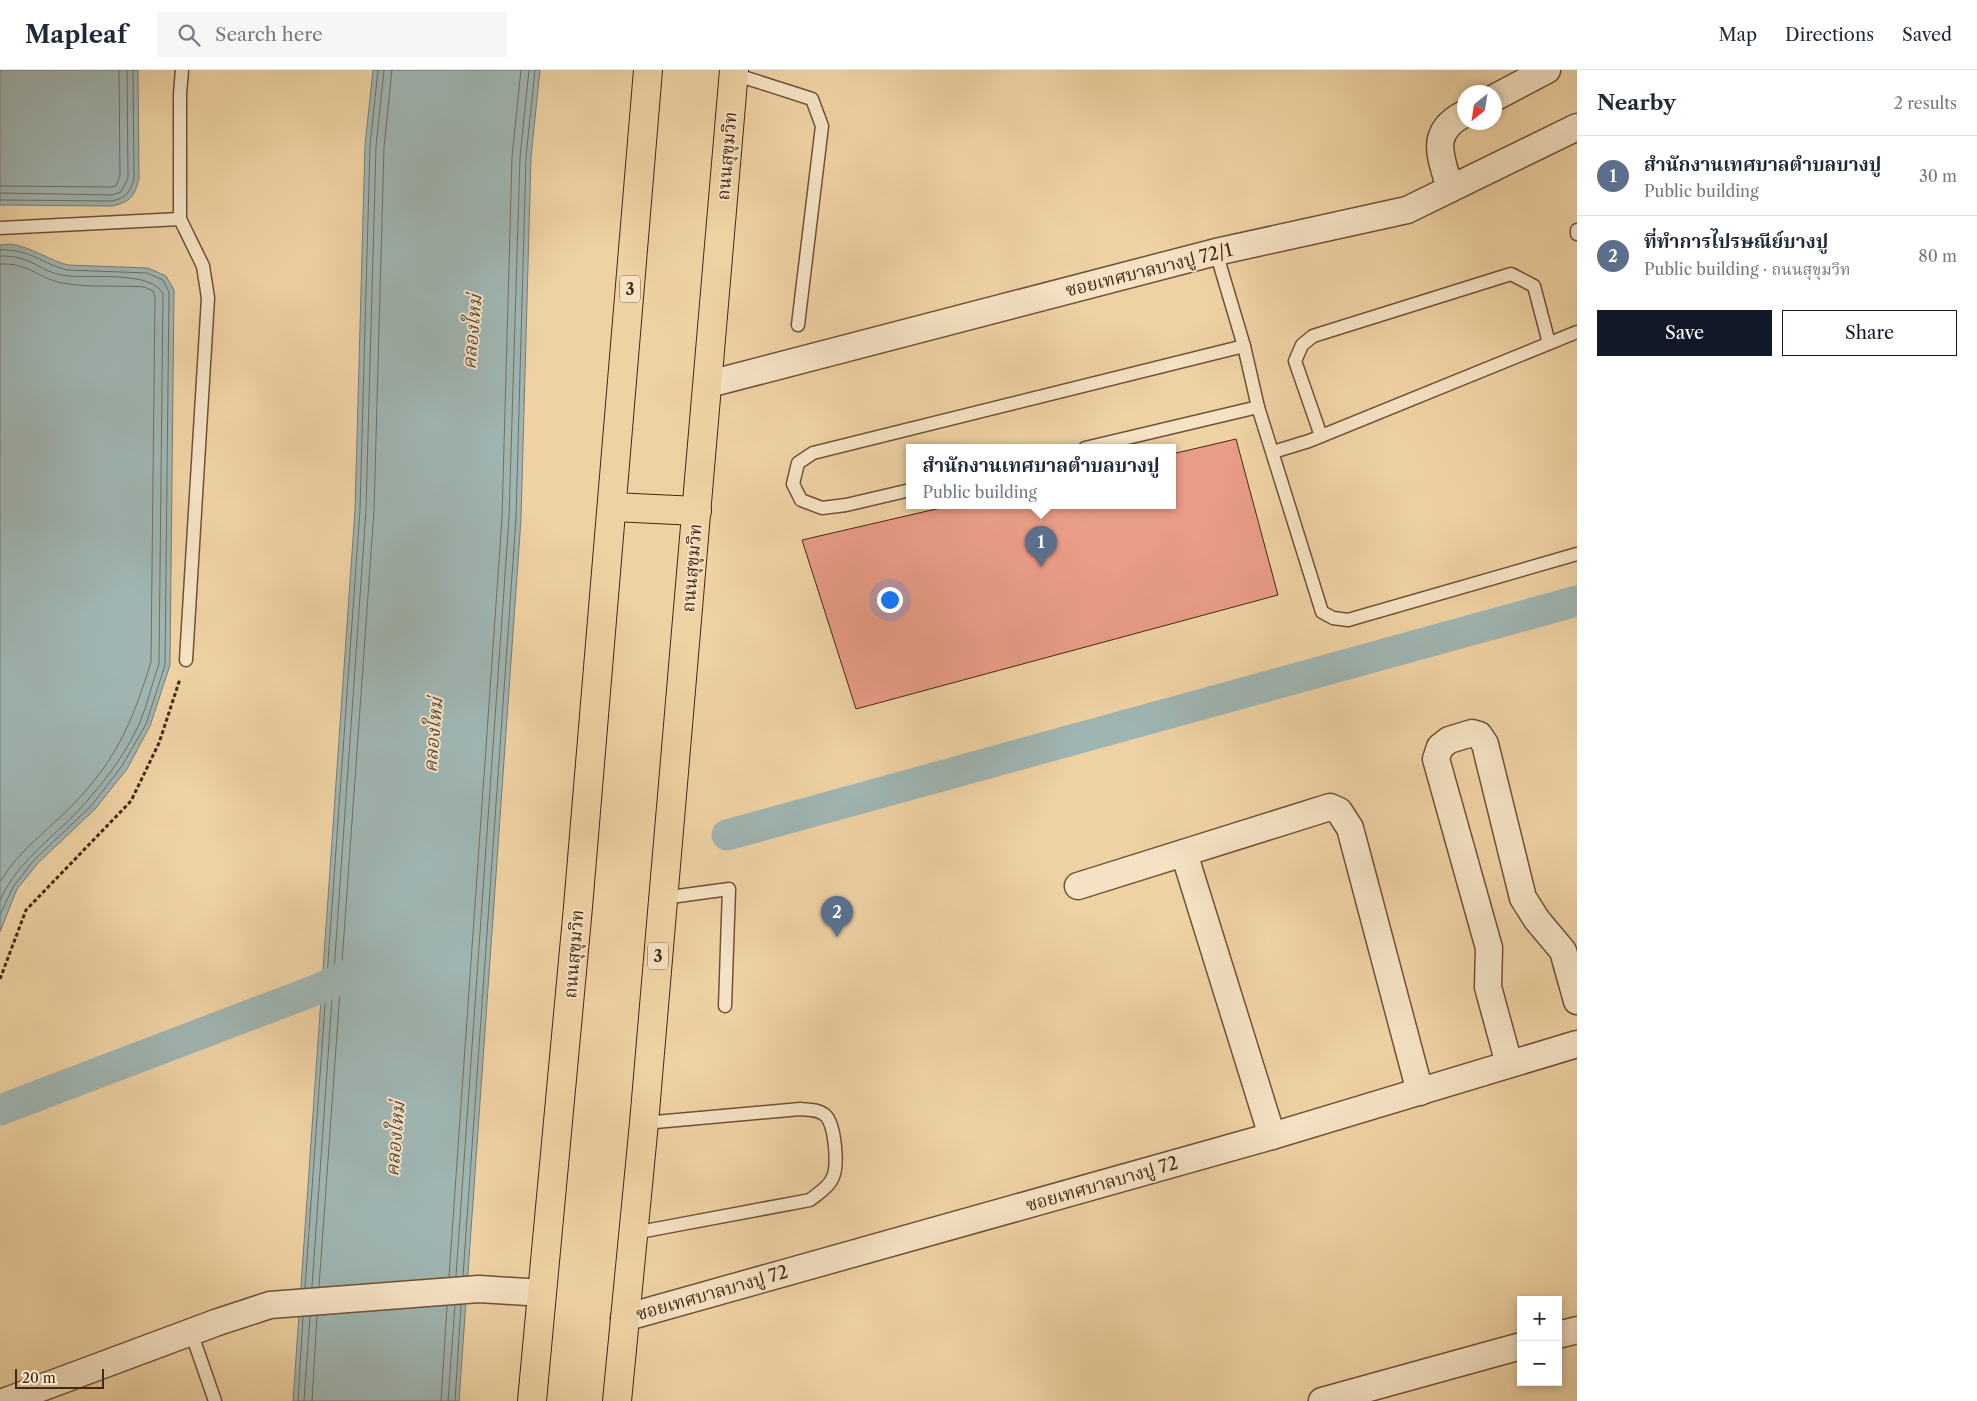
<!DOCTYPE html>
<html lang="en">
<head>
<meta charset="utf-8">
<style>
	body { margin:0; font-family:"Libre Caslon Text","Noto Serif Thai",serif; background:#f6f6f7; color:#1f2937 }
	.controls { position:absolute; right:15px; bottom:15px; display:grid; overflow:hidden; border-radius:0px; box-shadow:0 2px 8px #0003 }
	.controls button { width:45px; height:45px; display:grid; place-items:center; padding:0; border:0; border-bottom:1px solid #e0e1e3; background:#fff; color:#1f2937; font:25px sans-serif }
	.compass { position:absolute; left:1457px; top:15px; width:45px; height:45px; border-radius:50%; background:#fff; box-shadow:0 2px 8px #0003; rotate:210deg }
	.scale { position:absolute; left:15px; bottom:12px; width:89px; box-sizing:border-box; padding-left:5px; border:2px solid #452713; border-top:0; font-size:14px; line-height:18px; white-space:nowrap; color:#452713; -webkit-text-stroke:4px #f5e2c4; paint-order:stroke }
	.you { position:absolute; left:889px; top:529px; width:18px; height:18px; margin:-12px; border:4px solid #fff; border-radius:50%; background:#1a73e8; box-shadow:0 0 0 8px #1a73e833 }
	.badge { display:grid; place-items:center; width:32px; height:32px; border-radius:50%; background:#111827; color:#fff; font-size:16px; font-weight:700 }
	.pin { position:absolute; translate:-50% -41px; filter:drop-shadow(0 1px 2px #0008) }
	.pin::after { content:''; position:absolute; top:26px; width:18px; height:15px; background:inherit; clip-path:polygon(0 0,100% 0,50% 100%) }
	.popup { position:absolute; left:906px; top:374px; width:270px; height:65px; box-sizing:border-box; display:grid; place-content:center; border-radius:0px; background:#fff; filter:drop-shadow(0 1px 4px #0005); font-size:16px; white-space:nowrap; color:#747a83 }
	.popup b { font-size:19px; color:#1f2937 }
	.popup::after { content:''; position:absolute; left:50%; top:100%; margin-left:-10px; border:10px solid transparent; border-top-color:#fff }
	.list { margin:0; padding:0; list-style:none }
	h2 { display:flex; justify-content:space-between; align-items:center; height:65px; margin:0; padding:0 20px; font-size:21px }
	h2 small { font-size:16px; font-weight:400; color:#747a83 }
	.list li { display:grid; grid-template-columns:32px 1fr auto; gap:15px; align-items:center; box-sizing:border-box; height:80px; padding:0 20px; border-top:1px solid #e0e1e3 }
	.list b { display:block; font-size:19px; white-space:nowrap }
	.list p { margin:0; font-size:16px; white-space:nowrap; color:#747a83 }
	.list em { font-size:16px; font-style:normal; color:#747a83 }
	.actions { display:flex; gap:10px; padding:15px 20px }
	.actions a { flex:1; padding:11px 0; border:1px solid #111827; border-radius:0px; text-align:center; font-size:18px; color:#111827 }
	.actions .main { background:#111827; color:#fff }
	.icon { flex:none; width:28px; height:28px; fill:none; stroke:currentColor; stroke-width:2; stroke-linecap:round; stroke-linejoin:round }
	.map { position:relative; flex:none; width:1577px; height:1331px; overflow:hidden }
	header { display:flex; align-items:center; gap:30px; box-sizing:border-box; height:70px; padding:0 25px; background:#fff; border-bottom:1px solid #e0e1e3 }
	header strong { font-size:24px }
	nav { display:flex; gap:28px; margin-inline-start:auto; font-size:18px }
	.search { width:350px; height:45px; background:#f6f6f7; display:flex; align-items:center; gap:12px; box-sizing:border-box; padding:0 18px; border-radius:0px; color:#747a83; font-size:19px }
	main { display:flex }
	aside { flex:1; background:#fff }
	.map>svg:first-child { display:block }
	.water { fill:#9fb5b2; stroke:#7b7c72 }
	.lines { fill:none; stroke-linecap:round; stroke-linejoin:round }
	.shore { stroke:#726e62; stroke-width:1 }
	.canal { stroke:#9fb5b2; stroke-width:31 }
	.building { fill:#e99c87; stroke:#452713 }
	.lane-casing { stroke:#705237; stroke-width:15 }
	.street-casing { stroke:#705237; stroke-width:29 }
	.primary-casing { stroke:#452713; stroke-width:30 }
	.highway-casing { stroke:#452713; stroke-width:30 }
	.path { stroke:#452713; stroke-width:3; stroke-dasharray:4 2.5; stroke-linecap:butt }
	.lane { stroke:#f5e2c4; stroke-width:12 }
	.street { stroke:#f5e2c4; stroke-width:26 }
	.primary { stroke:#efd2a4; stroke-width:28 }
	.highway { stroke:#efd2a4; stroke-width:28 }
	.labels { text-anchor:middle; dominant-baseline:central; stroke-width:4; stroke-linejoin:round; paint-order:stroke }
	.shield { fill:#f5e2c4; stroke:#7a5f48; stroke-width:1 }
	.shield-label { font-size:16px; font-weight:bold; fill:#452713 }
	.street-label { font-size:18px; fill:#452713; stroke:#f5e2c4 }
	.water-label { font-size:19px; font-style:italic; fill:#5c4a3b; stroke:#f5e2c4 }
</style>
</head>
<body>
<header>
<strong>Mapleaf</strong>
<div class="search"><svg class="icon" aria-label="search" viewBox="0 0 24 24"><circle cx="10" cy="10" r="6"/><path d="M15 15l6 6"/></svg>Search here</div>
<nav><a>Map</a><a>Directions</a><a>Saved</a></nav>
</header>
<main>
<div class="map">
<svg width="1577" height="1331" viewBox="0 0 1577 1331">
	<rect width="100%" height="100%" fill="#efd2a4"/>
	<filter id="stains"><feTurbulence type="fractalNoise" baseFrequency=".004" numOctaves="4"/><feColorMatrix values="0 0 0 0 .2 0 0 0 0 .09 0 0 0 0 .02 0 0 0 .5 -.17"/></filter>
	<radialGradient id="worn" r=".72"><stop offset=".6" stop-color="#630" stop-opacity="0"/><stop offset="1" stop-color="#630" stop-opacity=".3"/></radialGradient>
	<g class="water">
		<path d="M0 0H138L139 109C134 127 131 131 113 136L0 135Z"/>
		<path d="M373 0H540L531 87 521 449 459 1331H293L355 440 365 75Z"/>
		<path d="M10 174C32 177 48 190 68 195L148 198 166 206 174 220 170 595 150 656 127 699 95 739 38 793 17 819 0 862V175Z"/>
	</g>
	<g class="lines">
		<g class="shore">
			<path d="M0 116 111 117 116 116 120 106 119 0"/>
			<path d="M0 123 112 125 121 122 128 108 127 0"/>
			<path d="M0 130 112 131C126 128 130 122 134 109L133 0"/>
			<path d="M0 180C31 179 40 193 67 200L147 203 163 210 169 222 165 595 146 654 122 696 91 736 34 790 13 817 0 845"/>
			<path d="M0 186C33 185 41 204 69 206 93 208 152 201 163 224L159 594C152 613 148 633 140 652 128 680 108 707 87 731 58 765 19 788 0 830"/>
			<path d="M0 194C30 193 35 207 62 213 88 218 117 215 144 217L153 221 155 226 151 592C134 646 120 683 81 726 56 755 20 777 0 812"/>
			<path d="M456 1206 509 448 520 87 529 0"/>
			<path d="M463 1206 516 448 526 87 535 0"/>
			<path d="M449 1207 502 448 512 87 521 0"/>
			<path d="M312 1217 366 440 376 76 384 0"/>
			<path d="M319 1217 374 441 384 77 392 0"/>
			<path d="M305 1218 360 440 370 76 378 0"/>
			<path d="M298 1331 303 1247"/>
			<path d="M304 1331 310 1246"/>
			<path d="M312 1331 317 1246"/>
			<path d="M441 1331 447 1236"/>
			<path d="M448 1331 455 1235"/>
			<path d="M455 1331 461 1235"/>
		</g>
		<g class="canal">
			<path d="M727 765 1577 531"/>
			<path d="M0 1040 321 918 360 899"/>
		</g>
	</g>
	<path class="building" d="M1236 369 1278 525 856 639 802 470 949 436H1172V384Z"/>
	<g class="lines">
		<defs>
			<g id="lane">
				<path d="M182 0 180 24V149L203 196 208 228 186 590"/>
				<path d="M734 4 812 29 822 56 798 255"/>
				<path d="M0 158 180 149"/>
				<path d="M1577 160V164"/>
				<path d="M1216 182 1244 276 1258 337 1322 542 1333 548 1348 550 1577 484"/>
				<path d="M1321 366 1295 291 1302 275 1313 266 1511 204 1534 216 1549 273"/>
				<path d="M1085 378 1258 337"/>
				<path d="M1273 382 1309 371 1577 262"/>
				<path d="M910 420 846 435 822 438 801 430 793 414 798 393 813 383 1244 276"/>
				<path d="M663 828 729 819 725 936"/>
				<path d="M634 1163 810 1130C817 1124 828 1118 832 1109 839 1097 835 1056 826 1046 819 1039 809 1040 800 1039L644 1053"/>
				<path d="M191 1262 215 1331"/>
			</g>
			<g id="street">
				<path d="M1494 28 1547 0"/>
				<path d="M1450 119C1441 86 1428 63 1464 44"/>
				<path d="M709 314 1216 182 1407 140 1577 57"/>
				<path d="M1184 783 1272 1066"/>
				<path d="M1078 816 1330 737 1339 741 1350 758 1420 1022"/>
				<path d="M1509 994 1488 917 1489 878 1436 689 1440 677 1449 670 1472 663 1479 665 1485 674 1523 828 1537 850 1563 881 1577 931"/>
				<path d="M624 1248 1272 1066 1577 974"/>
				<path d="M1558 1265 1577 1260"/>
				<path d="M6 1331 218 1252 270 1235 479 1219 542 1223"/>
				<path d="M1322 1331 1521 1276"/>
			</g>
			<path id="primary" d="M613 437 697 441"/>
			<g id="highway">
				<path d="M532 1331 578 837 648 0"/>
				<path d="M617 1331 644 1053 734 0"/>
			</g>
		</defs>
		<use href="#lane" class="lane-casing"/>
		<use href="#street" class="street-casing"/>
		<use href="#primary" class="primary-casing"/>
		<use href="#highway" class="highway-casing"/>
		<path class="path" d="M0 909 26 840 131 731 159 673 180 609"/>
		<use href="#lane" class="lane"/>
		<use href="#street" class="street"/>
		<use href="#primary" class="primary"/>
		<use href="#highway" class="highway"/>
	</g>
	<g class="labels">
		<g class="shield">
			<rect x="620" y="205.5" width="20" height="27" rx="4"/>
			<rect x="648" y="872.5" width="20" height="27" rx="4"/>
		</g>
		<g class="shield-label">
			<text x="630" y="219">3</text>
			<text x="658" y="886">3</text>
		</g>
		<g class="street-label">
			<text transform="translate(727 86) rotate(-85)">ถนนสุขุมวิท</text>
			<text transform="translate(1149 200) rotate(-14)">ซอยเทศบาลบางปู 72/1</text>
			<text transform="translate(692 498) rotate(-85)">ถนนสุขุมวิท</text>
			<text transform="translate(574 884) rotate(-85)">ถนนสุขุมวิท</text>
			<text transform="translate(1102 1114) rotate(-16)">ซอยเทศบาลบางปู 72</text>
			<text transform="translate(712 1223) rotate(-16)">ซอยเทศบาลบางปู 72</text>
		</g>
		<g class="water-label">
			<text transform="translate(472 262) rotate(-85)">คลองใหม่</text>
			<text transform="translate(433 665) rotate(-85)">คลองใหม่</text>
			<text transform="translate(395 1069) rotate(-85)">คลองใหม่</text>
		</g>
	</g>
	<rect width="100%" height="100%" filter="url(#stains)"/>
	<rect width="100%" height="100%" fill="url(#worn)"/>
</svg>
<div class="controls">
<button>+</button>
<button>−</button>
</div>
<svg class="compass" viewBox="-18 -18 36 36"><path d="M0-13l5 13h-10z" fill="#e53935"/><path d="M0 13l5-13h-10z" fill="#747a83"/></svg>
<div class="scale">20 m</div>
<div class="you"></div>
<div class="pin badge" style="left:1041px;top:497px;background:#5c6f8a">1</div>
<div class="popup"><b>สำนักงานเทศบาลตำบลบางปู</b>Public building</div>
<div class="pin badge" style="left:837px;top:867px;background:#5c6f8a">2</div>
</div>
<aside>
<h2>Nearby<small>2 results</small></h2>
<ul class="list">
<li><span class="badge" style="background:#5c6f8a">1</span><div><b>สำนักงานเทศบาลตำบลบางปู</b><p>Public building</p></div><em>30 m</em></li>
<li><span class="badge" style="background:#5c6f8a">2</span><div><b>ที่ทำการไปรษณีย์บางปู</b><p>Public building · ถนนสุขุมวิท</p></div><em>80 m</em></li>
</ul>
<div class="actions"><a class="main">Save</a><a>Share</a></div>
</aside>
</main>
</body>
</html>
